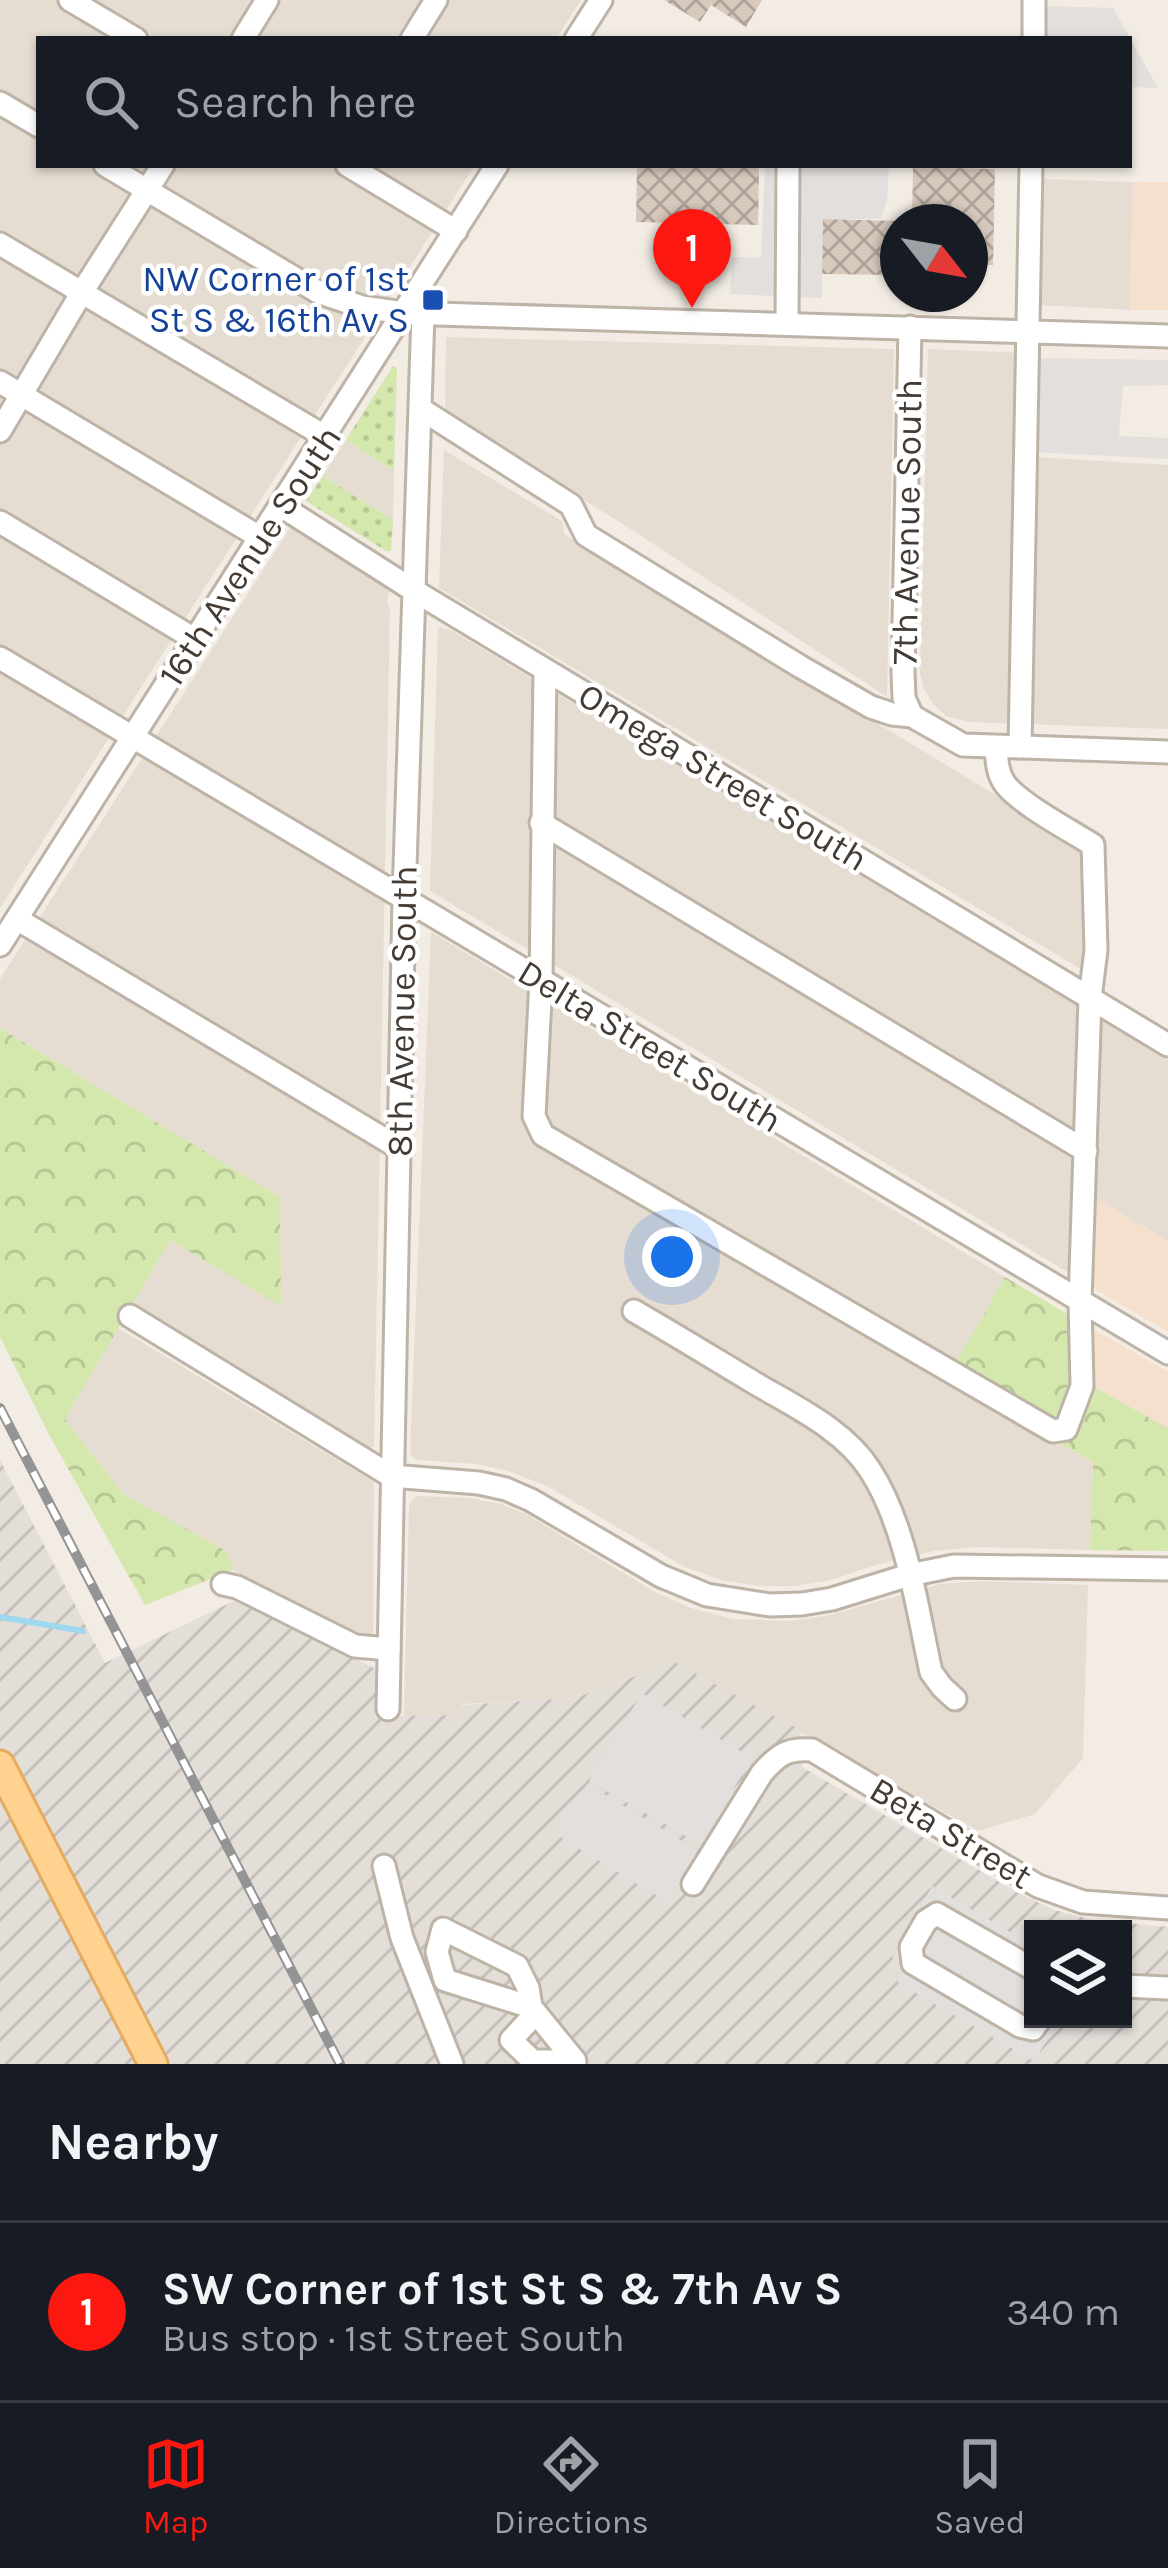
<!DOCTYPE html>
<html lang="en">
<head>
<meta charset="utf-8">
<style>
	body { margin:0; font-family:Karla,sans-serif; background:#20242c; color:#f1f3f6 }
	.controls { position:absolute; right:36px; bottom:36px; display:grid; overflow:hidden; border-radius:0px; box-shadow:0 3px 9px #0004 }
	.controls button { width:108px; height:108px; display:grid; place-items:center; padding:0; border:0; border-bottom:3px solid #363941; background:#171b24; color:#f1f3f6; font:60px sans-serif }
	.compass { position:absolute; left:880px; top:204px; width:108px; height:108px; border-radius:50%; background:#171b24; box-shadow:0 3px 9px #0004; rotate:121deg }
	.you { position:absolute; left:672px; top:1257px; width:42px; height:42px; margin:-30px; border:9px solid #fff; border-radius:50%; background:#1a73e8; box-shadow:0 0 0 18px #1a73e833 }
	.badge { display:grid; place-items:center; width:78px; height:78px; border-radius:50%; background:#fc1811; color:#fff; font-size:39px; font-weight:700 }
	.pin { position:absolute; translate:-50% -99px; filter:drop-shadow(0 3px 6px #0008) }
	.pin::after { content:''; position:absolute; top:63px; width:42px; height:36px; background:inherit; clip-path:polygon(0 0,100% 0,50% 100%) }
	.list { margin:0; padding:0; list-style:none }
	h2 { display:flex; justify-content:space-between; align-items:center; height:156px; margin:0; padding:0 48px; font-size:51px }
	h2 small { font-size:39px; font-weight:400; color:#9ea1a6 }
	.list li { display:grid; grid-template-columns:78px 1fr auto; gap:36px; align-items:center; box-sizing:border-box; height:180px; padding:0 48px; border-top:3px solid #363941 }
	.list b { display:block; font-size:45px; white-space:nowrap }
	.list p { margin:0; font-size:39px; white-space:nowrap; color:#9ea1a6 }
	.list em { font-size:39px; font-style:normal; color:#9ea1a6 }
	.icon { flex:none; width:66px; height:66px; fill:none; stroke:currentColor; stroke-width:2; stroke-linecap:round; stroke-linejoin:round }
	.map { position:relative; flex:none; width:1168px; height:2064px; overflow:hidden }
	.search { position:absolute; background:#171b24; box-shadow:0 3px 9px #0004; left:36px; right:36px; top:36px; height:132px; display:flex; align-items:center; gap:30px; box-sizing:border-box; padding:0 42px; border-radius:0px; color:#9ea1a6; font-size:45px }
	.sheet { height:336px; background:#171b24 }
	nav { display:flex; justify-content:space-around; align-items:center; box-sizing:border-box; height:168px; border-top:3px solid #363941; background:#171b24; font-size:33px; color:#9ea1a6 }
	nav a { display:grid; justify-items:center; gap:6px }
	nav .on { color:#fc1811 }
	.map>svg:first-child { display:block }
	.residential { fill:#e6ddd2 }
	.commercial { fill:#f5e0ce }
	.industrial { fill:url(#industrial-furrows); fill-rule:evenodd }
	.grass { fill:url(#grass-dots) }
	.forest { fill:url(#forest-crowns) }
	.parking { fill:#e3dfdc }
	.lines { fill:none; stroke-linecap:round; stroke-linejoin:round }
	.stream { stroke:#9fd9f0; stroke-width:6 }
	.building { fill:url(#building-cross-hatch) }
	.minor-casing { stroke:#beb3a7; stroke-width:27 }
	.major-casing { stroke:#e4ac60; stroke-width:33 }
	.minor { stroke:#fff; stroke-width:21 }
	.major { stroke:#ffd290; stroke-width:27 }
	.rail-casing { stroke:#949494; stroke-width:10 }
	.rail { stroke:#fff; stroke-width:6; stroke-dasharray:18; stroke-linecap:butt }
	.transit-dot { fill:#1a4fb4; stroke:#fff; stroke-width:4.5 }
	.labels { text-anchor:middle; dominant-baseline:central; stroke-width:9; stroke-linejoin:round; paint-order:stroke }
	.transit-label { font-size:36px; fill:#164399; stroke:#fff; text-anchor:end }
	.street-label { font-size:36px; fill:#443c34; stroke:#fff }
</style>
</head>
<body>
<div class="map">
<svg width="1168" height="2064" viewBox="0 0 1168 2064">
	<defs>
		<pattern id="industrial-furrows" width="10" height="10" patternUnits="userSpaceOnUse" patternTransform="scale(3)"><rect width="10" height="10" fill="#e4ded9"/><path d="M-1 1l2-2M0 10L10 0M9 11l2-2" fill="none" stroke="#c5bfbb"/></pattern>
		<pattern id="grass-dots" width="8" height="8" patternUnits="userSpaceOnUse" patternTransform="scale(3)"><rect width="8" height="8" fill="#d4e7ac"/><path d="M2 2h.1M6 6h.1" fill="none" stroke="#b7c795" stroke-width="1.8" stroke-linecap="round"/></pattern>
		<pattern id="forest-crowns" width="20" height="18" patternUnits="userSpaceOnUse" patternTransform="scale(3)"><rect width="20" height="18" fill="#d4e7ac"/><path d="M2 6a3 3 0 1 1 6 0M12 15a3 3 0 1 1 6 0" fill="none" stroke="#b7c795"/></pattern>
		<pattern id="building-cross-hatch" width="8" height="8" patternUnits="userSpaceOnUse" patternTransform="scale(3)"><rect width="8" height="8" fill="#d7c9bc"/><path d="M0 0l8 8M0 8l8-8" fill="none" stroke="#b0a49a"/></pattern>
	</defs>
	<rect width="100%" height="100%" fill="#f2ece4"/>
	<g class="residential">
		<path d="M0 0H581L556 39H39V165H475L0 908Z"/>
		<path d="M1044 179 1133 182 1130 310 1039 305Z"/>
		<path d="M446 337 894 349 887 697 629 528 510 454 445 408Z"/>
		<path d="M928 349 1021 353 1018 456 1168 465V729L969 722 946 716 933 704 923 687 920 673Z"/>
		<path d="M346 440 394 471 393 520 323 476Z"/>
		<path d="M444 450 562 521 564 534 1085 849 1088 920 1084 971 439 588Z"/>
		<path d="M290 528 390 590 387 600 390 609 374 1447H368L132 1303 170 1239 280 1197 0 1028V979Z"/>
		<path d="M438 627 451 630 1168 1060V1241L1092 1196 1076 1277 430 891Z"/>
		<path d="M431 932 1005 1277 946 1380 1093 1462 1090 1550 977 1547 934 1551 876 1565 831 1580 795 1586H758L721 1580 685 1567 547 1486 508 1471 476 1464 416 1460 410 1454Z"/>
		<path d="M118 1328 374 1482 373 1637 349 1634 233 1570 225 1551 123 1494 65 1419Z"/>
		<path d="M416 1496 469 1498 501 1504 526 1514 655 1592 691 1608 733 1619 789 1621 830 1615 940 1584 980 1581 1088 1585 1083 1758 1035 1814 978 1831 674 1662 575 1698 461 1704 460 1715 404 1716 409 1504Z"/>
	</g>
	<g class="commercial">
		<path d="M1133 182H1168V310H1130Z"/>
		<path d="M1092 1196 1168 1241V1332L1086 1284Z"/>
		<path d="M1088 1326 1168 1372V1428L1090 1385Z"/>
	</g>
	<path class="industrial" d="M0 1460 105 1663 236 1600 376 1669 375 1716 459 1715 460 1705 575 1698 674 1662 800 1730 802 1767 1018 1893 1054 1910 1093 1920 1168 1927V2064H0ZM1033 1929H1123V2019H1033Z"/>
	<g class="grass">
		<path d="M393 366 397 368 394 471 346 440Z"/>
		<path d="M323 476 393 520 391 551H386L306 501Z"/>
	</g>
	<g class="forest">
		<path d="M0 1028 280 1197 281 1306 170 1240 65 1419 123 1494 226 1551 233 1570 145 1605 52 1440 0 1337Z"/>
		<path d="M1005 1277 1076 1319V1377L1168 1428V1551L1090 1550 1093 1462 946 1380Z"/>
	</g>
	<g class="parking">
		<path d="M1043 6 1113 8 1158 88 1129 87V39H1041Z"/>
		<path d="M765 165H889L887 201 881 219H823L822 298 730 294 732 257 761 258Z"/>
		<path d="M1038 358 1168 360V385L1123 386 1119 436 1168 438V459L1033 452Z"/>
		<path d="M642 1693 752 1758 700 1844 589 1781Z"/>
		<path d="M587 1784 700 1852 669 1903 555 1834Z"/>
		<path d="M932 1886 1033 1946V2019H1060L1034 2061 897 1982 905 1966 892 1958Z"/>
	</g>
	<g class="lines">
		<path class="stream" d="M0 1617 83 1631"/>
	</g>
	<g class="building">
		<path d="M664 0H762L746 27 711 5 700 22Z"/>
		<path d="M637 165H759L758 225 636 222Z"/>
		<path d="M913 167 995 169 993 265H970V222H912Z"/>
		<path d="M823 219 898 221V275L822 274Z"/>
	</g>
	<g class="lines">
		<defs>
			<g id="minor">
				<path d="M70 0 136 39"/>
				<path d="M243 39 267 0"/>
				<path d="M412 39 436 0"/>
				<path d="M576 39 601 0"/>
				<path d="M1034 39V0"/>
				<path d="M0 103 39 126"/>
				<path d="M105 165 318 292 362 307 404 313 1168 336"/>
				<path d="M347 165 456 231"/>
				<path d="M0 244 326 437"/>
				<path d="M787 323 788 165"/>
				<path d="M910 327 903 672 904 698 912 716"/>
				<path d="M0 382 261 538"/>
				<path d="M421 409 571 505 586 535 801 667 871 707 892 714 912 716 963 745 1168 752"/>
				<path d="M0 431 82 292 163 165"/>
				<path d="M281 506 413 590 1168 1045"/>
				<path d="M0 522 196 640"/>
				<path d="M0 658 1168 1353"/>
				<path d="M545 670 541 980 534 1116 543 1135 1053 1431 1066 1429 1082 1386 1080 1302 1090 998 1096 950 1093 845C1071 831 1020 804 1005 784 997 773 997 760 996 747"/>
				<path d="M1020 747 1031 165"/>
				<path d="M541 823 1086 1151"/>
				<path d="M17 919 399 1148"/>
				<path d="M0 945 497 165"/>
				<path d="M634 1311C674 1334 713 1358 753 1382 793 1406 844 1429 870 1470 906 1525 917 1608 931 1672L942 1687 955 1699"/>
				<path d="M130 1316 391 1476 479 1483 506 1489 531 1500 661 1576 707 1595 770 1605 802 1604 832 1599 909 1575 954 1566 1168 1569"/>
				<path d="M223 1584 237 1587 355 1646 389 1649"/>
				<path d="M388 1709 404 898 423 313"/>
				<path d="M384 1866 402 1938 452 2064"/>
				<path d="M693 1884 762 1773C778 1755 787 1748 812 1750L1038 1886 1083 1902 1168 1908"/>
				<path d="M1033 1969 937 1914 926 1921 911 1947 913 1963 1020 2026 1033 2029 1040 2019"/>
				<path d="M1123 1986 1168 1988"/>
				<path d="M531 2007 445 1980 437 1952 443 1929 517 1966 528 1988 531 2007 575 2061H533L511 2040 536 2013"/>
			</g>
			<path id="major" d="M0 1765 153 2064"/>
		</defs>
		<use href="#minor" class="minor-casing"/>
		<use href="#major" class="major-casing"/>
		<use href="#minor" class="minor"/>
		<use href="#major" class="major"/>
		<defs>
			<path id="rail" d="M0 1408 340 2064"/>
		</defs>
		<use href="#rail" class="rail-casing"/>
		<use href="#rail" class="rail"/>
	</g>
	<rect class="transit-dot" x="421" y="288" width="24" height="24" rx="6"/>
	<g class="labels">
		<g class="transit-label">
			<text x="409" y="279">NW Corner of 1st<tspan x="409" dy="41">St S &amp; 16th Av S</tspan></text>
		</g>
		<g class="street-label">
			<text transform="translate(907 522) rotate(-89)">7th Avenue South</text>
			<text transform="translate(250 556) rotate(-57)">16th Avenue South</text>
			<text transform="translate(723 777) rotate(31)">Omega Street South</text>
			<text transform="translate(402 1011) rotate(-89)">8th Avenue South</text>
			<text transform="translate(650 1046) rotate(31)">Delta Street South</text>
			<text transform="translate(951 1833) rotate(31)">Beta Street</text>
		</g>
	</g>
</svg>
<div class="controls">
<button><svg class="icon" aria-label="layers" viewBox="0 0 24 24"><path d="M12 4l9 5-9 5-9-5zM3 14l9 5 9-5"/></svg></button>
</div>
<svg class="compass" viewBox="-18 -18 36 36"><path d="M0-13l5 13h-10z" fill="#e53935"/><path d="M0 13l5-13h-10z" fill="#9ea1a6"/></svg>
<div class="you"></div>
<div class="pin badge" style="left:692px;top:308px">1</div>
<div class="search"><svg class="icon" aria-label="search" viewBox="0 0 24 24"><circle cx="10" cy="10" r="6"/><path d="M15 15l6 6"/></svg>Search here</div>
</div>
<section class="sheet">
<h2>Nearby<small></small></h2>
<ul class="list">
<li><span class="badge">1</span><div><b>SW Corner of 1st St S &amp; 7th Av S</b><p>Bus stop · 1st Street South</p></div><em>340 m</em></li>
</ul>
</section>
<nav>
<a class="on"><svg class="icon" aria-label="map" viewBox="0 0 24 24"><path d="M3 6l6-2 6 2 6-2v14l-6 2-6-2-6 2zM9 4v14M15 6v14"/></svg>Map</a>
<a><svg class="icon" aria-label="directions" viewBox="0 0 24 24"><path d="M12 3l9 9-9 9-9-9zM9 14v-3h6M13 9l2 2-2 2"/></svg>Directions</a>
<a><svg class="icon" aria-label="saved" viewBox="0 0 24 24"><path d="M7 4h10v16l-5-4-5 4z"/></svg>Saved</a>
</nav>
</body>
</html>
